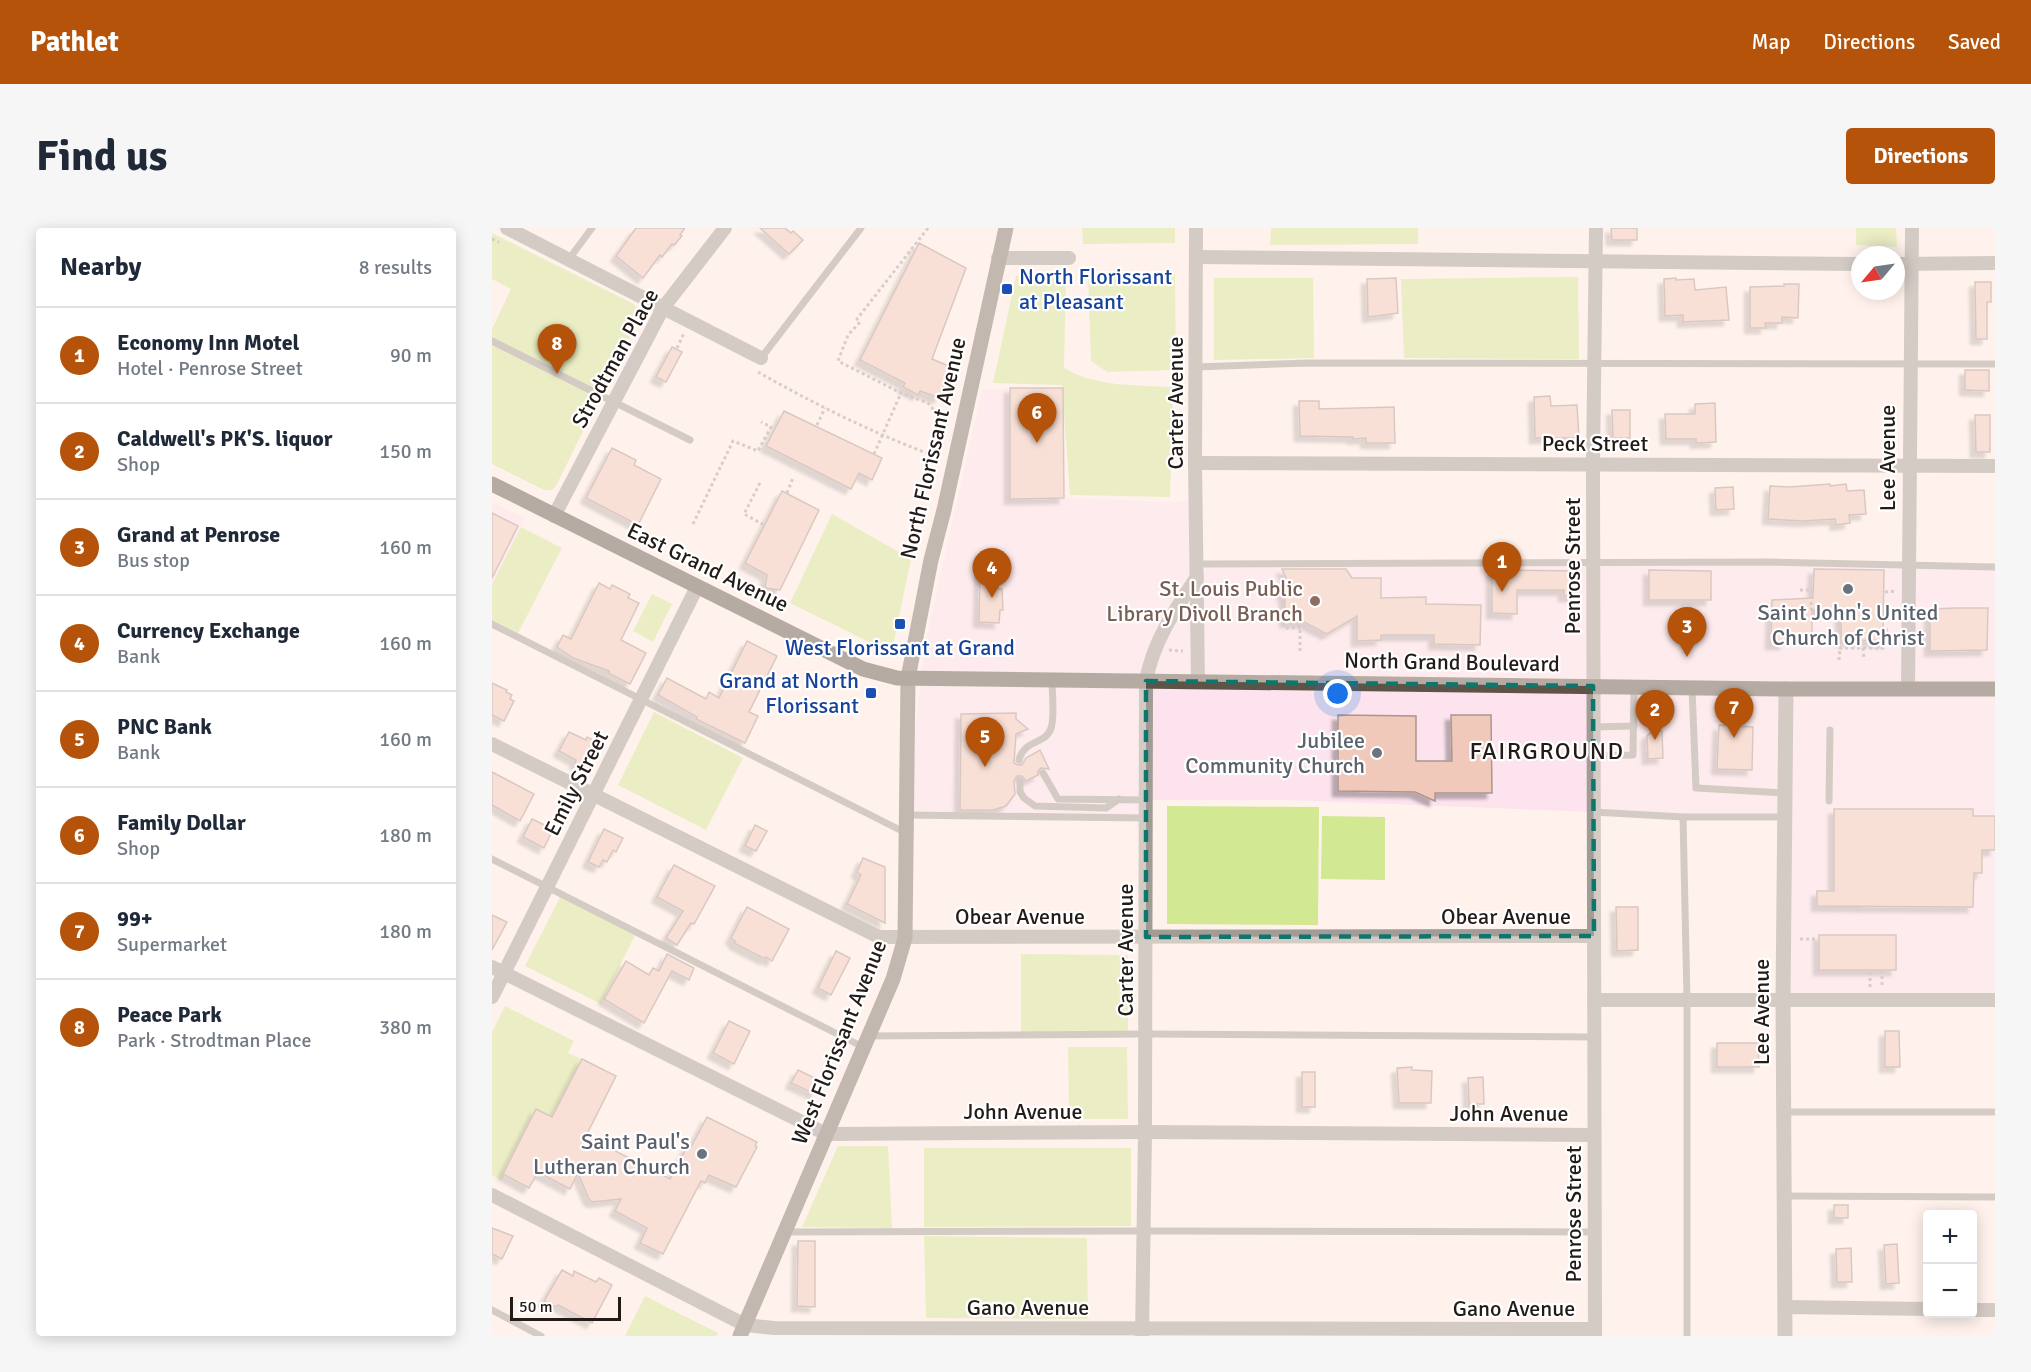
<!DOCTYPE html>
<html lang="en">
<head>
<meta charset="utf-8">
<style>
	body { margin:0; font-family:Signika,sans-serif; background:#f6f6f7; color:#1f2937 }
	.controls { position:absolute; right:18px; bottom:18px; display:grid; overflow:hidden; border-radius:6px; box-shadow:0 3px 15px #0003 }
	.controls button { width:54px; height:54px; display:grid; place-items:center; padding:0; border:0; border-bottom:2px solid #e0e1e3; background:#fff; color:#1f2937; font:30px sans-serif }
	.compass { position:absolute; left:1359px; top:18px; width:54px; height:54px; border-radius:50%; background:#fff; box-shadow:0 3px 15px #0003; rotate:241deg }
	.scale { position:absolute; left:18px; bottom:15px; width:111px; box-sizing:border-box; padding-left:6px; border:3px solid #221b18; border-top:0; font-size:16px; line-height:21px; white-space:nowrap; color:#221b18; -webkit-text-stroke:4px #fff; paint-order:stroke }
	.you { position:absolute; left:846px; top:466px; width:21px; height:21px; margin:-15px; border:4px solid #fff; border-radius:50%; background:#1a73e8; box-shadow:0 0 0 9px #1a73e833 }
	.badge { display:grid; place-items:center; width:39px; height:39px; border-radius:50%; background:#b45309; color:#fff; font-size:20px; font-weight:700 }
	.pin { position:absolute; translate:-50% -50px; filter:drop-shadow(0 2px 3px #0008) }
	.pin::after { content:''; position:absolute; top:32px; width:21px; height:18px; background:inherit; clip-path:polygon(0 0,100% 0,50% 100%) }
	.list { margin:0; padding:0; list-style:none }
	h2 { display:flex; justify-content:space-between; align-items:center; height:78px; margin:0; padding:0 24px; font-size:26px }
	h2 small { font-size:20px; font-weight:400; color:#747a83 }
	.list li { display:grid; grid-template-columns:39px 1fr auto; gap:18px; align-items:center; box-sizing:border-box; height:96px; padding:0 24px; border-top:2px solid #e0e1e3 }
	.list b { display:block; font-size:22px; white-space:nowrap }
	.list p { margin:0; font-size:20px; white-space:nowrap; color:#747a83 }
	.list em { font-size:20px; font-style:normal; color:#747a83 }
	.map { position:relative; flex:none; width:1503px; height:1108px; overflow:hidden; border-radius:6px }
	header { display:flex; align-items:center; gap:36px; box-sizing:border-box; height:84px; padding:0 30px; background:#b45309; color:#fff }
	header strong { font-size:28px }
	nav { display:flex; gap:33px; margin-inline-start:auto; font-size:21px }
	.intro { display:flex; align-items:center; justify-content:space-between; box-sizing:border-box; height:144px; padding:0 36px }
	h1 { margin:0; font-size:42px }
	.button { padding:15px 27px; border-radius:6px; background:#b45309; color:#fff; font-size:21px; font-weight:700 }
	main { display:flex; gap:36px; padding:0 36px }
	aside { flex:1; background:#fff; border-radius:6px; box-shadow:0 3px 15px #0003 }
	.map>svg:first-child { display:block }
	.commercial { fill:#fce3ed }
	.green { fill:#d2e892 }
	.building { fill:#f1c9bb; stroke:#ab968f; stroke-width:1.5; filter:url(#shadow) }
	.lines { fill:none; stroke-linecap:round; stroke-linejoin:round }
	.path { stroke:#aba09b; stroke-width:3; stroke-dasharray:3 3; stroke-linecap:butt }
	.service { stroke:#a19c95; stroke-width:7 }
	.minor { stroke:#a19c95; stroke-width:14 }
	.tertiary { stroke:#a19c95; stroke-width:15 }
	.secondary { stroke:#797267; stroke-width:15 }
	.primary { stroke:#5d5447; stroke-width:15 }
	.marked { fill:none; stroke:#0f766e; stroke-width:4.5; stroke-dasharray:12 8; stroke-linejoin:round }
	.transit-dot { fill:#1a4fb4; stroke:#fff; stroke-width:2 }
	.worship-dot { fill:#6b7280; stroke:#fff; stroke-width:2 }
	.education-dot { fill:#8d6e63; stroke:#fff; stroke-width:2 }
	.labels { text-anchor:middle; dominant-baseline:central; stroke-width:4.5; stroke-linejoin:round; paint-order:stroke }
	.transit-label { font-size:22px; fill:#164399; stroke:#fff; text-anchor:start }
	.street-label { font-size:22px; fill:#221b18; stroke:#fff }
	.education-label { font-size:22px; fill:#785e54; stroke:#fff; text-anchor:end }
	.worship-label { font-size:22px; fill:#5b616d; stroke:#fff; text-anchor:end }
	.neighbourhood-label { font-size:24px; letter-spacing:1.5px; fill:#221b18; stroke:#fff }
</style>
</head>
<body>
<header>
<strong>Pathlet</strong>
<nav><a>Map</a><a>Directions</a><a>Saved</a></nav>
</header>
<div class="intro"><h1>Find us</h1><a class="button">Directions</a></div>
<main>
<aside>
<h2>Nearby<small>8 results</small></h2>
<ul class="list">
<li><span class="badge">1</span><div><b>Economy Inn Motel</b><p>Hotel · Penrose Street</p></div><em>90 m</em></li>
<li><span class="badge">2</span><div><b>Caldwell's PK'S. liquor</b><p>Shop</p></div><em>150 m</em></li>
<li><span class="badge">3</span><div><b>Grand at Penrose</b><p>Bus stop</p></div><em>160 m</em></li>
<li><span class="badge">4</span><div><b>Currency Exchange</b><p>Bank</p></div><em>160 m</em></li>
<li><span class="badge">5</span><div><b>PNC Bank</b><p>Bank</p></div><em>160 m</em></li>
<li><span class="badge">6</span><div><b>Family Dollar</b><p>Shop</p></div><em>180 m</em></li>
<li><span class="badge">7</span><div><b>99+</b><p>Supermarket</p></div><em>180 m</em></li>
<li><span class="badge">8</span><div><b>Peace Park</b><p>Park · Strodtman Place</p></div><em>380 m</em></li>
</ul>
</aside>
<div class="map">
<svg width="1503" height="1108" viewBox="0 0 1503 1108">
	<defs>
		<filter id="shadow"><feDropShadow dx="-5.5" dy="5.5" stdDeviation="1.5" flood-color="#0004"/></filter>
	</defs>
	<rect width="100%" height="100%" fill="#fff2ec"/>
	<g class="commercial">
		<path d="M571 160 572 270 685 274 705 271V335L1417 337 1503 339V773L1291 771 1292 589 1101 584 796 572H654V590L414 587 433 416 490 161Z"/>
		<path d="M0 274 33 291 0 357Z"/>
	</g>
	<g class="green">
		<path d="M590 0H683V15L591 16Z"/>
		<path d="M779 0H926V16L778 17Z"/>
		<path d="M1364 0H1404L1405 19 1364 17Z"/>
		<path d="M0 5 140 75 150 84 64 258 60 262H52L0 236V101L19 61 0 51Z"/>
		<path d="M683 46 684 142 615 144 599 133 596 47Z"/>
		<path d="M524 48H574L572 140C605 159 643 157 681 159L678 269 578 267 570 157 501 155Z"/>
		<path d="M1086 49 1087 131 912 130 909 51Z"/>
		<path d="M722 50H821L822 130 722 132Z"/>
		<path d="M340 286 419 331 401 418 381 416 298 375Z"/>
		<path d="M29 299 70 320 26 405 0 392V357Z"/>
		<path d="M160 366 180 376 161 414 141 403Z"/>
		<path d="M162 484 251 530 214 602 126 557Z"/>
		<path d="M675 578 827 579 826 697 675 696Z"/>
		<path d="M830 588 893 589V652L829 651Z"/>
		<path d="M68 669 143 707 109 776 33 738Z"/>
		<path d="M529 726 636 727V805L529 804Z"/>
		<path d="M13 778 82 813 76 825 90 831 60 889 44 881 10 952 0 947V804Z"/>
		<path d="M576 819H635L636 891H577Z"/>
		<path d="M346 918H396L400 1000 310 999Z"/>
		<path d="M432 920H639V998L432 999Z"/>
		<path d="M432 1008 595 1010 596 1091 434 1090Z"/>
		<path d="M153 1068 226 1105 225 1108H133Z"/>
	</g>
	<g class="building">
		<path d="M144 0H193L188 7 190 8 182 17 180 16 170 29 168 27 151 50 124 28Z"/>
		<path d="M268 0H293L299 5 301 3 311 12 297 26Z"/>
		<path d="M1119 0H1145V12H1120Z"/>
		<path d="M427 15 474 40 440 131 459 139 447 170 428 163 426 167 411 159 413 155 368 132Z"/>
		<path d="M904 50 906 85 876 89 875 51Z"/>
		<path d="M1184 50V52L1202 51 1203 62 1234 59 1237 92 1191 94V87L1173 88 1172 51Z"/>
		<path d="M1483 54H1499V74H1495V111H1484Z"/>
		<path d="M1292 56H1307L1306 90 1290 89V95H1273L1274 100H1258V59L1292 58Z"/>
		<path d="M180 119 190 124 174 154 164 149Z"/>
		<path d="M1473 142H1497V163L1473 162Z"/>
		<path d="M518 160H571L572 270 518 271Z"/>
		<path d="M1058 168 1059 178 1085 177 1087 210H1043L1042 169Z"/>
		<path d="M807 173H827V181L902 179 903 215H874V210L861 211V209L808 208Z"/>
		<path d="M1223 175 1224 214 1204 215V211H1174L1173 186H1203V176Z"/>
		<path d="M1120 182H1138V210H1121Z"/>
		<path d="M292 183 390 230 380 252 367 245 359 261 274 218Z"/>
		<path d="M1483 187H1498V224H1484Z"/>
		<path d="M120 220 144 232 142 237 169 251 146 297 94 270Z"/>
		<path d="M1338 256V258L1354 256 1355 263 1372 262 1374 286 1357 287 1358 295 1344 297 1343 291 1310 293 1276 291 1278 258 1297 259Z"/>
		<path d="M1241 259 1242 281 1224 282 1223 260Z"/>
		<path d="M290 263 327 282 288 362 273 360 275 347 253 335Z"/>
		<path d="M0 285 26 298 0 350Z"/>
		<path d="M790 341H854L860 350H889V370L934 369V376L989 377 988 417 942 416V407H889V412L865 413V388L835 406 812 394H793V373L788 355 794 350Z"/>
		<path d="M1322 341 1392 342 1391 401H1395V415L1383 414V412L1349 413V381L1320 382V411L1293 409V416H1279L1280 372 1321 370Z"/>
		<path d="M1000 342 1085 343V368H1072V362H1025V386L1000 385Z"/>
		<path d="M1157 342 1219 343V372H1157Z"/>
		<path d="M488 343H506V361H510L511 382H508L507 395 487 394Z"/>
		<path d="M107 355 118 361 120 357 138 366 136 370 147 375 129 412 154 425 138 456 116 445 117 443 81 430 65 419 71 407 79 411Z"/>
		<path d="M1465 380H1496L1495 422 1438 423V381Z"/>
		<path d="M255 413 285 428 257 484 266 488 253 515 204 491 205 489 166 467 175 450 214 471 217 464 227 470Z"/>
		<path d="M0 455 15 462 14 464 20 467 18 471 22 473 12 493 0 487Z"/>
		<path d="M524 485V491L536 501 524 506 522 535 526 537H530L534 530 548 522 557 541 549 540 546 543V547L534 553 530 548H525L522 553 523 566 514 578 501 582H468L469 486Z"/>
		<path d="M846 487 924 488V533H960L959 487H999L1000 565H943V573L923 564 846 563Z"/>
		<path d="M1227 497 1261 499 1260 542 1225 541Z"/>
		<path d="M1170 503 1171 530 1156 531 1155 508 1159 504Z"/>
		<path d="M77 504 94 512 95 509 107 515 94 541 83 535 84 532 67 523Z"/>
		<path d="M0 544 42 566 28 593 0 577Z"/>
		<path d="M1342 581H1481V588H1503V622H1490V645H1482L1481 679 1325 678V663H1342Z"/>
		<path d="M40 591 61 601 52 620 31 609Z"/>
		<path d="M263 597 275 603 264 623 253 618Z"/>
		<path d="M112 601 131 610 124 624 121 622 115 634 111 632 107 639 96 634Z"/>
		<path d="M371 630 393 639V695L355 676 369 647 365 644Z"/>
		<path d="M182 637 223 658 202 696 199 695 185 717 174 710 191 683 165 669Z"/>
		<path d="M255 679 297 701 280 733 274 729 273 731 242 715 243 713 239 710Z"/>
		<path d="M1124 679H1146V722L1125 723Z"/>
		<path d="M0 687 15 694 0 722Z"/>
		<rect x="1327" y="707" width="77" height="35"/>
		<path d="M344 723 358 730 339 767 326 760Z"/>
		<path d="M175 726 202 740 197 752 180 743 152 795 112 771 134 733 157 747 161 740 167 743Z"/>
		<path d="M237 793 258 803 242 836 221 825Z"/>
		<path d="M1393 803H1407L1408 839H1393Z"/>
		<path d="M1225 815H1266L1267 839H1225Z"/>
		<path d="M90 831 124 848 94 908 178 951 196 917 199 919 215 889 265 914 263 918 265 919 244 959 217 947 213 955 209 953 171 1026 148 1015 155 1000 123 983 129 971 101 974 97 971 86 945 78 961 46 944 37 960 11 946 44 881 60 889Z"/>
		<path d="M920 839V842L940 843 939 875H907L905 840Z"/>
		<path d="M306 842 329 853 323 866 299 855Z"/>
		<rect x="810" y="844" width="13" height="35"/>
		<path d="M991 849 992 876H977L976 850Z"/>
		<rect x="1342" y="977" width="14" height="13"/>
		<path d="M0 1000 21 1008 10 1031 0 1026Z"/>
		<path d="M306 1013H323V1079L305 1078Z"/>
		<path d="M1405 1016 1407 1055 1394 1056 1392 1017Z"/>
		<path d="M1359 1020 1360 1054H1345L1344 1021Z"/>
		<path d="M70 1042 81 1048 82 1043 104 1054 107 1050 120 1057 100 1095 66 1077 64 1079 52 1073Z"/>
	</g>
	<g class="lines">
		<g class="path">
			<path d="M436 0 365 91 368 94 356 107 346 133 409 165 436 175 455 198"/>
			<path d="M0 11 7 14"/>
			<path d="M185 120 192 105"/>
			<path d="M266 144C324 177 385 207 448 230"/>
			<path d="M325 197 333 180"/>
			<path d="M382 226 409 165"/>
			<path d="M268 255 252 286 272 297"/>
			<path d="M295 265 301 250"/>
			<path d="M201 296 241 213 266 223 279 199 269 194"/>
			<path d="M788 361V369L792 375V400H808"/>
			<path d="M1308 362H1320L1319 380 1322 385H1348V420H1393"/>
			<path d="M1393 364 1404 363"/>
			<path d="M1371 420 1372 432"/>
			<path d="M677 422 691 423"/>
			<path d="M808 423V395"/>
			<path d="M1347 432 1348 420"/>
			<path d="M1308 711H1326"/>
			<path d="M1390 742V758"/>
			<path d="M1378 759V742"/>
		</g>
		<g class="service">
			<path d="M77 31 100 0"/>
			<path d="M0 113 198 212"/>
			<path d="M269 130 369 0"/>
			<path d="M704 139 816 135 1503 136"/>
			<path d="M705 336 1279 334 1503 339"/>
			<path d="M0 396 414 605"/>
			<path d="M1200 460 1204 560 1292 565"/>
			<path d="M1101 499 1142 498"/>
			<path d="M1101 528 1141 527 1142 459"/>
			<path d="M527 532C532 511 554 517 559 500 563 489 560 465 560 452"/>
			<path d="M551 545 566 571 654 572"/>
			<path d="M528 553V564L532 570 543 578 614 580 627 571"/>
			<path d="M1337 573 1338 502"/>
			<path d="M1101 584 1191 589H1292"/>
			<path d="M414 587 654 590"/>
			<path d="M1191 589 1195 771V1108"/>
			<path d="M0 631 371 819"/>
			<path d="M376 808 653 806 1102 809"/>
			<path d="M1293 884H1503"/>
			<path d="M1293 968 1503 969"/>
			<path d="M292 1004 652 1003 1102 1004"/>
			<path d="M0 1082 49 1108"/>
		</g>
		<g class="minor">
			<path d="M15 0 269 130"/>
			<path d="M704 0 703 235 706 454"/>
			<path d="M704 29 1368 36"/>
			<path d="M506 30H577"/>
			<path d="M1404 36 1503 35"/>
			<path d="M703 235 1503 238"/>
			<path d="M62 288 171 80 233 0"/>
			<path d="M1416 461 1420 0"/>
			<path d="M0 516 387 709 1102 708"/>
			<path d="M0 739 334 906 653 904 1102 907"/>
			<path d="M0 769 205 359"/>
			<path d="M1102 772H1503"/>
			<path d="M0 967 253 1097 282 1100 1103 1101"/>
			<path d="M1293 1079 1436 1081"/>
			<path d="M1480 1082H1503"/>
			<path d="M650 1108 653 904 654 453C661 413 683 382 705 349"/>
			<path d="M1103 1108 1101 236 1104 0"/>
		</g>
		<path class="tertiary" d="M1293 1108 1291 771 1294 461"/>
		<path class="secondary" d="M248 1108 401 751 413 710 416 450 439 332 452 282 514 0"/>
		<path class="primary" d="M0 256 371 441 405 450 1294 461H1503"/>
	</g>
	<path d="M0 0H1503V1108H0ZM654 453 1101 458 1102 708 654 709Z" fill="#fff2ec" fill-opacity=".55" fill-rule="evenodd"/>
	<path class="marked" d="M654 453 1101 458 1102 708 654 709Z"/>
	<g class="transit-dot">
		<rect x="509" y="55" width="12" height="12" rx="3"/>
		<rect x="402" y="390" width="12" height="12" rx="3"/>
		<rect x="373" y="459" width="12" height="12" rx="3"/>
	</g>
	<g class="worship-dot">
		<circle cx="1356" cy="361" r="6"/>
		<circle cx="885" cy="525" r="6"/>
		<circle cx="210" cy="926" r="6"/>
	</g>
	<circle class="education-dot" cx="823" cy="373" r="6"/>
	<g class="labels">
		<g class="transit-label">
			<text x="527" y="48">North Florissant<tspan x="527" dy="25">at Pleasant</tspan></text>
			<text x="408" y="419" text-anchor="middle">West Florissant at Grand</text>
			<text x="367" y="452" text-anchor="end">Grand at North<tspan x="367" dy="25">Florissant</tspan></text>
		</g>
		<g class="street-label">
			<text transform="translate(123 130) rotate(-61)">Strodtman Place</text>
			<text transform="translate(683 175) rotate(-90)">Carter Avenue</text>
			<text x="1103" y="215">Peck Street</text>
			<text transform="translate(441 220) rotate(-77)">North Florissant Avenue</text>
			<text transform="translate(1395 230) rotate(-90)">Lee Avenue</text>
			<text transform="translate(1080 338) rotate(-90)">Penrose Street</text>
			<text transform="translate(216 339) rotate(26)">East Grand Avenue</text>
			<text transform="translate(960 434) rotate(1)">North Grand Boulevard</text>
			<text transform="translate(84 555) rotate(-63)">Emily Street</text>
			<text x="528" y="688">Obear Avenue</text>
			<text x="1014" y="688">Obear Avenue</text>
			<text transform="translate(633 722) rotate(-90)">Carter Avenue</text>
			<text transform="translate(1269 784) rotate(-90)">Lee Avenue</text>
			<text transform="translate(347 814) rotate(-68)">West Florissant Avenue</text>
			<text x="531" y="883">John Avenue</text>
			<text x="1017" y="885">John Avenue</text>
			<text transform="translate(1081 986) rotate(-90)">Penrose Street</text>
			<text x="536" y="1079">Gano Avenue</text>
			<text x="1022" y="1080">Gano Avenue</text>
		</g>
		<g class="education-label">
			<text x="811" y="360">St. Louis Public<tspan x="811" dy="25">Library Divoll Branch</tspan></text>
		</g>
		<g class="worship-label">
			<text x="1356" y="384" text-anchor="middle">Saint John's United<tspan x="1356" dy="25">Church of Christ</tspan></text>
			<text x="873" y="512">Jubilee<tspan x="873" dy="25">Community Church</tspan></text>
			<text x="198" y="913">Saint Paul's<tspan x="198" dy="25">Lutheran Church</tspan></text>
		</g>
		<g class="neighbourhood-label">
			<text x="1055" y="523">FAIRGROUND</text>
		</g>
	</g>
</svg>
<div class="controls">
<button>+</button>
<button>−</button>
</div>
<svg class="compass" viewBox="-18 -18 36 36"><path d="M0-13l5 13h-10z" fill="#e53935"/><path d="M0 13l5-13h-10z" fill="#747a83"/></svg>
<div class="scale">50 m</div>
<div class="you"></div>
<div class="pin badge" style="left:1010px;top:364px">1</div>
<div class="pin badge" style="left:1163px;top:512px">2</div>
<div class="pin badge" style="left:1195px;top:429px">3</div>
<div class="pin badge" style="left:500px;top:370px">4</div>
<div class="pin badge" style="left:493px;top:539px">5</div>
<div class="pin badge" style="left:545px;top:215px">6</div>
<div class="pin badge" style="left:1242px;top:510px">7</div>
<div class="pin badge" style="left:65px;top:146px">8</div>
</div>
</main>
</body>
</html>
